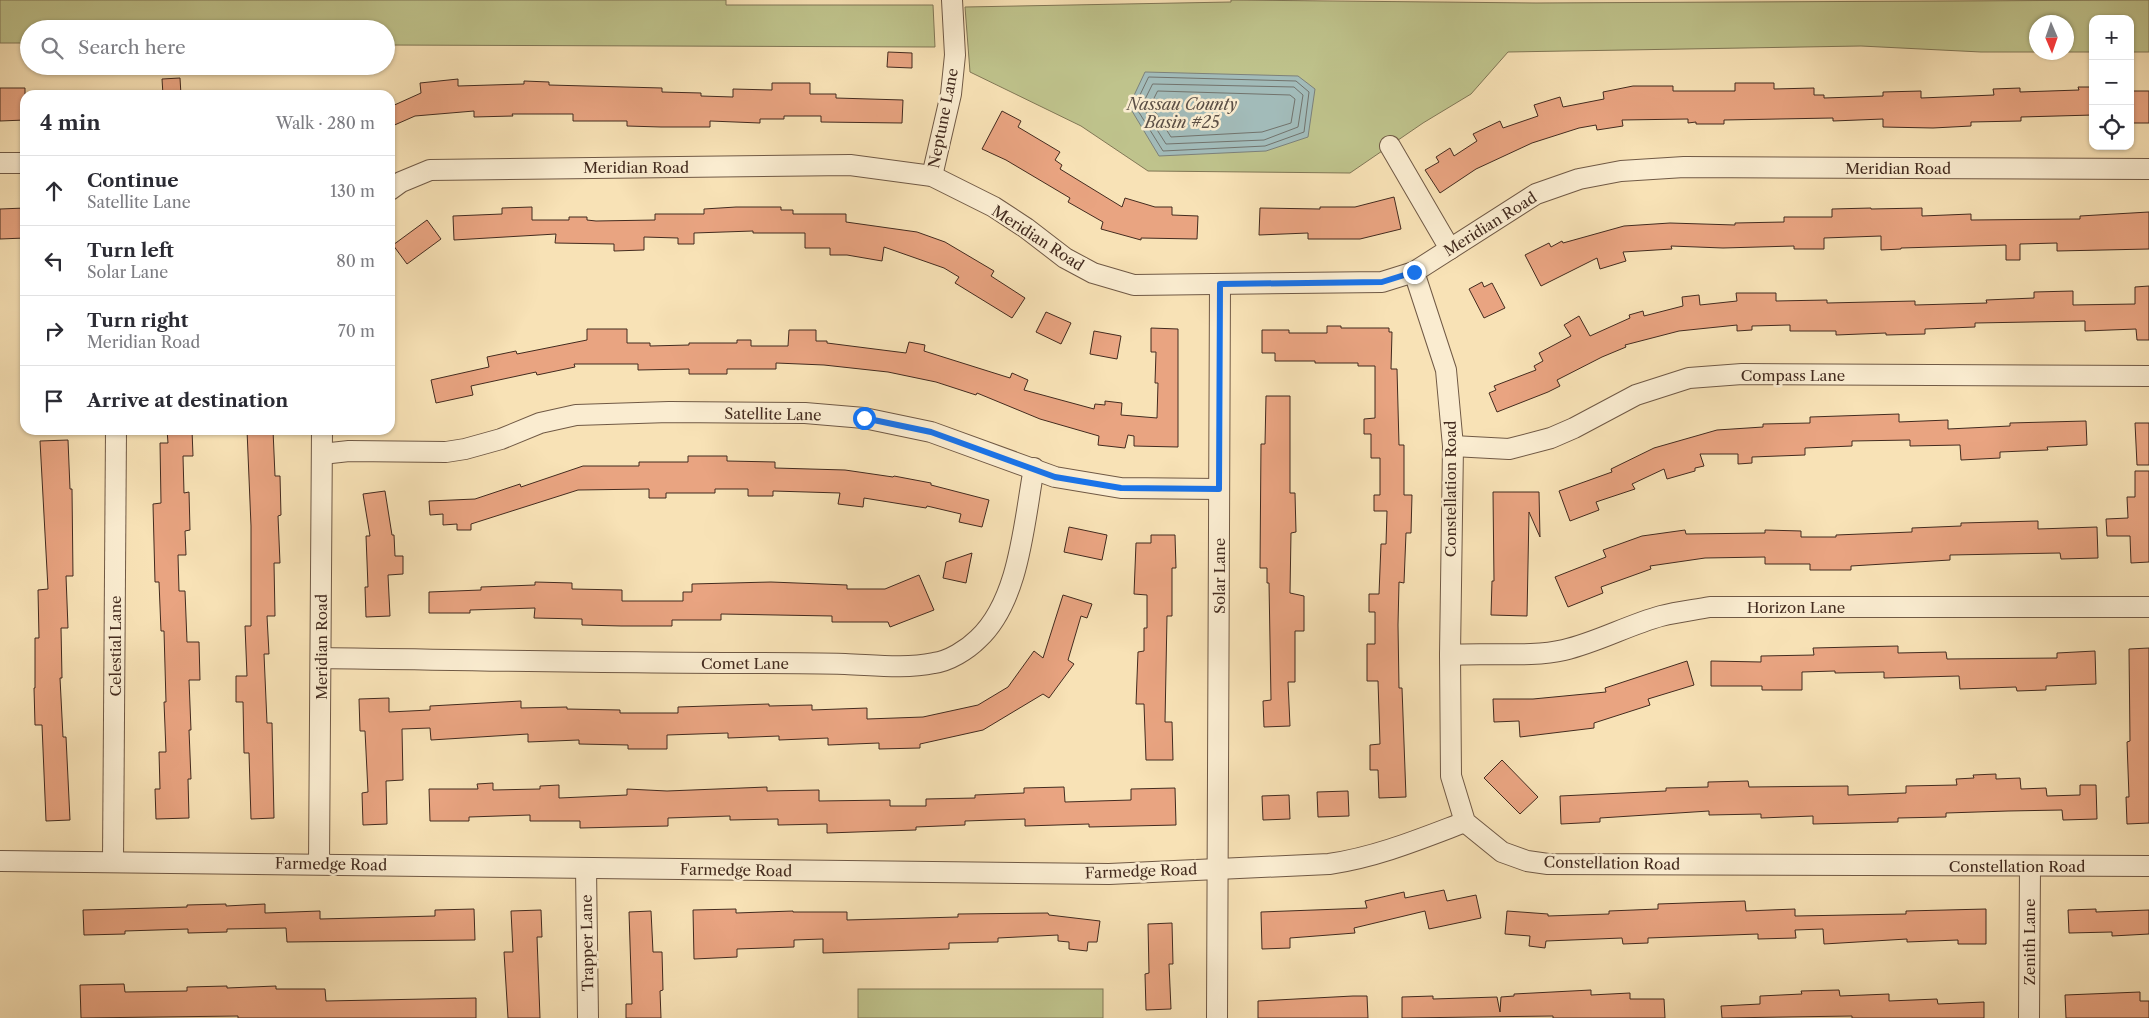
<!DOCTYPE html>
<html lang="en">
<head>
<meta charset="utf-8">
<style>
	body { margin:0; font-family:"Libre Caslon Text",serif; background:#f7f7f7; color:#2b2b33 }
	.controls { position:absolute; right:15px; top:15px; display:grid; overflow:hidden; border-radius:10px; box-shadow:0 1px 4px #0004 }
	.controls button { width:45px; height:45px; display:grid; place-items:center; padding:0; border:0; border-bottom:1px solid #e1e1e2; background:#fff; color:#2b2b33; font:25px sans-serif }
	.compass { position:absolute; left:2029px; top:15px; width:45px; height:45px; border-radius:50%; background:#fff; box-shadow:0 1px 4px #0004; rotate:178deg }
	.stop { position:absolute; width:15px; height:15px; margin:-11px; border:4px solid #1a73e8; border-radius:50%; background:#fff }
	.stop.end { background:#1a73e8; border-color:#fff; box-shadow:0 1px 5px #0008 }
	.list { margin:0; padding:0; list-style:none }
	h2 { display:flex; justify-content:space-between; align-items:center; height:65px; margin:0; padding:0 20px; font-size:21px }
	h2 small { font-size:16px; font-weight:400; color:#7c7c81 }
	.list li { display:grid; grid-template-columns:32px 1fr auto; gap:15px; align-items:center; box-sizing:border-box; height:70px; padding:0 20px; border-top:1px solid #e1e1e2 }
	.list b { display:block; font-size:19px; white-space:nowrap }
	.list p { margin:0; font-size:16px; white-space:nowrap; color:#7c7c81 }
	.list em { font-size:16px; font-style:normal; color:#7c7c81 }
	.icon { flex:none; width:28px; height:28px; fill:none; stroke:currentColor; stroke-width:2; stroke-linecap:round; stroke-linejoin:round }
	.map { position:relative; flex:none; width:2149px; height:1018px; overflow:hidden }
	.search { position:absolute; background:#fff; box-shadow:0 1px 4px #0004; left:20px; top:20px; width:375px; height:55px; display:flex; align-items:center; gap:12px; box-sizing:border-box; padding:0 18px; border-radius:28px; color:#7c7c81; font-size:19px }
	.panel { position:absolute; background:#fff; box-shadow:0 1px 4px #0004; left:20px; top:90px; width:375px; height:345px; border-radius:15px }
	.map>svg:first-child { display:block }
	.green { fill:#bfc38c; stroke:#817756 }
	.water { fill:#a2bbb9; stroke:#7c817b }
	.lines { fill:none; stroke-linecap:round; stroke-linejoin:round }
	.shore { stroke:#72736c; stroke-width:1 }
	.building { fill:#e9a481; stroke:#432b1f }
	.minor-casing { stroke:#705945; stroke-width:22 }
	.minor { stroke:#faecd0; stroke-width:20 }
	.route { stroke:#1a73e8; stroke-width:6 }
	.labels { text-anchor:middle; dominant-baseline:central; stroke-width:5; stroke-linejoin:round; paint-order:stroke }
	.street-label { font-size:15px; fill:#432b1f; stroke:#faecd0 }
	.water-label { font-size:16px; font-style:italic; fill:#5b4f46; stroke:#faecd0 }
</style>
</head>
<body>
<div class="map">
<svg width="2149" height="1018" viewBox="0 0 2149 1018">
	<rect width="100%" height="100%" fill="#f8e2b6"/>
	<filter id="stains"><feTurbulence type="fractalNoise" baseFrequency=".004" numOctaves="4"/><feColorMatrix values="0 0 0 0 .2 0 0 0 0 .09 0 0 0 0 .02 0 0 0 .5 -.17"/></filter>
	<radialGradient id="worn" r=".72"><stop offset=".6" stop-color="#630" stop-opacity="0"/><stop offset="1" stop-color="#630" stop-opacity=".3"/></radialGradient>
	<g class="green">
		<path d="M0 0H726V5H933L935 47 386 45V29H29V43H0Z"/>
		<path d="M1231 0 1536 3 2149 0V52H2130V19H2093V52H2067L2066 22H2036V52H1981L1861 46 1508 52 1471 94 1423 123 1350 173 1148 171 1081 126 970 72 965 7 1231 2Z"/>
		<rect x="858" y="989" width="245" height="29"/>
	</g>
	<path class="water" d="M1145 72 1298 76 1315 89 1308 137 1266 151 1159 156 1129 106Z"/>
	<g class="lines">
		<g class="shore">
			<path d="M1149 77 1296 81 1309 92 1304 132 1265 146 1163 151 1135 106Z"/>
			<path d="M1153 84 1294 87 1303 95 1298 127 1264 140 1166 144 1142 106Z"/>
			<path d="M1158 91 1290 95 1295 99 1291 123 1262 132 1171 137 1151 105Z"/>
		</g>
	</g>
	<g class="building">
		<path d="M888 52 912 53V68L887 67Z"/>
		<path d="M180 78 181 95H163L162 79Z"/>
		<path d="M458 79V86L524 84V81L549 82V85L662 88V92L701 93V96L733 97V89L772 90V83H810V94H836V98L903 100 902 123 821 122V116H784V119H760V123L710 121V127H661L627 126V121H573V114H512L513 116 474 117V111L415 116 390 127V107L421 93 420 83Z"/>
		<path d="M1735 83H1774V89L1814 88V95H1824V98L1883 96V92L1921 91V98L1994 95 1993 89 2020 88V92L2079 90 2078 87H2093V115L2021 117V121L1971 122V126L1933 128 1883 127V119L1833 121V118L1724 120V124H1696V122L1688 123V119L1622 120 1623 126 1597 130 1596 125 1579 128 1532 143 1476 169 1440 193 1425 170 1439 162 1436 157 1450 148 1454 156 1477 141 1473 134 1500 121 1503 128 1538 116 1534 105 1560 97 1563 107 1604 99 1603 92 1633 86H1673V91H1735Z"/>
		<path d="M0 88H25V120L0 121Z"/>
		<rect x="2133" y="91" width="16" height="32"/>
		<path d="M1002 111 1021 121 1018 127 1060 152 1055 160 1062 165 1060 169 1122 207 1125 198 1155 207H1172V215L1198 216 1197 239 1141 238V240L1101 229 1103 222 1068 202 1070 198 1006 160 982 149Z"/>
		<path d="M1394 197 1401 229 1360 239H1308V233L1259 235 1260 208 1320 209V207H1355Z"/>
		<path d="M532 207V220H569V217H587V220L596 221 655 220V214H704V209L736 207H781V210H793V214H846V222L917 232 945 242 994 271 991 276 1025 298 1012 318 955 283 959 277 944 268 884 247 882 261 847 255H830V248H805V233H753V231L694 233V244H678V238L644 237V250L614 251V244L555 243 556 234 454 240 453 216 502 214V208Z"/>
		<path d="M25 208V238L0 239V209Z"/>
		<path d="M1871 208V209L1922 208V216L1971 214V220L2080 219V216L2149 212V249L2057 251V243L2020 244V260H2006V245L1901 248V249L1881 250V236L1824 238V249H1794V246L1723 248 1671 246 1672 249 1623 252 1626 261 1600 269 1597 258 1541 286 1525 255 1549 243 1551 247 1562 241 1563 243 1624 226 1670 223 1735 225V223L1784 222V217H1832V209Z"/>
		<path d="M427 220 441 239 407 264 393 245Z"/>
		<path d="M1482 282 1484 287 1492 283 1505 308 1484 318 1469 289Z"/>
		<path d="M2149 286V340H2137L2136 329 2085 331V321L1975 323V327L1925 329V334L1886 335V333L1836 335V331H1790V325L1752 326V330L1737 331V325L1679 331 1625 345 1626 347 1602 357 1557 380 1560 386 1548 392 1497 412 1489 393 1496 390 1494 386 1536 370 1534 366 1543 361 1539 353 1571 336 1564 325 1579 316 1590 336 1630 318 1629 315 1643 311 1644 316 1683 306 1682 297 1699 295 1700 305 1737 301 1736 293H1776V301L1827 300V303L1915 301V305L1987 303 1986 300 2034 298V292L2073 291V305L2135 304V287Z"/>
		<path d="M1046 312 1071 323 1061 344 1036 332Z"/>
		<path d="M1327 326H1341V328H1389V332H1392L1391 369H1397L1399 445H1404V495H1412L1411 533H1406L1404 583 1399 582 1398 625 1399 688H1402L1406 797 1379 798 1378 770H1370V745L1380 744 1378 681H1367V644H1375V612H1369V594H1379L1381 544H1386L1387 511H1374V495H1380V458H1371V434H1364V419L1375 418V366H1358V363H1315V361H1275V353H1262V330H1289V333H1327Z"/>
		<path d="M1151 328 1178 329V447L1134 446V436L1128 435 1125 448 1098 445 1099 436 1040 419 977 393 976 395 936 382 888 372 824 365 776 363V369H727V374H689V369L638 370V364H574L575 367 537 375 536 372 471 386 473 395 436 403 431 380 489 367 487 357 516 351 517 354 587 340V329H627V343H650V346L689 345V343H737V340H751V346H788L789 330H816V341H827V343L906 353 909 342 925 345 924 351 1010 378 1012 373 1028 380 1024 390 1094 409 1095 404 1105 405V401L1122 403 1121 415 1157 418 1158 383H1155L1156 352H1151Z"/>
		<path d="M1094 331 1121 336 1117 359 1090 354Z"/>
		<path d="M1266 396H1290V493H1295L1296 532 1291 533 1290 593 1304 596V631H1295V682H1288L1290 726 1264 727 1263 701 1271 700 1269 583H1267V568H1260L1261 444H1265Z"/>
		<path d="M1899 414V422L1948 420V429L2010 426V423L2086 421 2087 445 2047 447 2048 450 2000 452V458L1961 460 1960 445 1910 446V440L1852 441V446L1805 448V455L1752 457V463L1738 464V454H1700L1704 466 1695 468V471L1667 479 1664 469 1632 484 1635 489 1596 502 1599 510 1570 521 1559 491 1612 472 1611 469 1654 448 1717 430 1763 427V424L1810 423V417Z"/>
		<path d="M2135 423H2149V465H2137Z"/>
		<path d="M167 430H192L193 456H183L184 493 189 492 190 530 185 531 186 555H178L179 591H185L187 642H199L200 680H189L191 730H189L191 779H188L189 818 156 819 155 789H160L159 752H166L164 702H166L164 631H161L159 582H155L153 504 161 503 160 443H168Z"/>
		<path d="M247 430H273L275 476H280L281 515 278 516 280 563H274L275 616H267L269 654H264L267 723H272L274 818 251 819 249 753H244L243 702H236V676H247L245 626H251V526Z"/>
		<path d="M68 440 70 489H72L73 576H66L68 628H61L62 678H60L63 737H66L70 820 46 821 42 725H35L34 688H35V638H39L38 590 48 589 40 441Z"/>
		<path d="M688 456H727V461L775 462V468L845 470 893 477 894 476 931 483V485L989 500 982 527 959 522 961 514 927 506 926 508 864 498 863 507 838 504 840 493 773 491V496H748V489H715V493H666V498H649V489L578 490 471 524V530H457V524L443 525V514L430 515 429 501 475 499 520 484 521 487 583 466H639V462H688Z"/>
		<path d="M2135 471H2149V562L2131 563 2130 536H2107L2106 519 2128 518 2127 497H2135Z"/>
		<path d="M385 491 392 535H394L395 556H403V574L388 575 390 616 366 617 365 587H368L366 536H370L363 494Z"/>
		<path d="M1493 492H1539L1540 537 1529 512 1527 616 1491 615 1492 581H1494Z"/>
		<path d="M2038 521V529L2097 527 2098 558 2061 559 2060 553 1950 555V560L1851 566V570H1810V564H1765V557L1705 558 1650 566 1651 569 1601 587 1603 593 1568 607 1555 577 1606 557 1603 550 1642 536 1685 530 1686 534 1765 533V530L1801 531V537H1836V535L1912 532V528L1961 526V523Z"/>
		<path d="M1069 527 1107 535 1102 560 1064 552Z"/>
		<path d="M1151 535H1175L1176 568H1172V616H1167L1165 722H1172L1173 760H1146L1144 704H1136L1138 652 1144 651V628H1147V595L1134 594 1136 543H1151Z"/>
		<path d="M972 553 966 583 943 578 946 562Z"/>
		<path d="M919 575 934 610 890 627 888 622H832V616L721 614V620H672V626H621L582 625V619L534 618 535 608 470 610V613H429V592L481 590V587L535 585V582L572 583V589L622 590V601H683V592H692V584L771 582 847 585V589H885Z"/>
		<path d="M1063 595 1092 604 1087 618 1081 616 1068 660 1074 664 1049 698 1043 694 983 730 920 744V748L879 749V743L828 745V738L779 740V736L728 738V733L667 735V749H628V745L579 744V740L528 742V734L431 740 430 728 402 729 403 780 386 781 387 824 363 825 362 793 368 792 365 731H360L359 699 389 698V712L430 710V706L521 701V708L567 707V709L620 710V713H678V707L769 704V706L812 705V710L867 708V719L923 717 978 705 1008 687 1034 651 1043 658Z"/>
		<path d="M1898 646V653L1946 652 1947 659 2057 658V653L2095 651 2096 684 2046 686V690L2017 691 2016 687 1960 689 1959 676 1884 678V672L1835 673V671L1802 672V690H1762V686H1711V661L1761 662V656L1814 655 1813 648Z"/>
		<path d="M2149 648V823L2127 824 2126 797H2129L2127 742 2130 741 2129 649Z"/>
		<path d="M1687 661 1694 685 1648 699 1650 705 1594 723V728L1520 737 1519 721 1494 722 1493 699H1533L1606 692 1605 688Z"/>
		<path d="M1502 760 1538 797 1520 814 1484 778Z"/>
		<path d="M1996 774V779L2020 778 2021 789 2046 788 2047 796 2080 795V785H2096L2097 819 2063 820 2062 810 2008 811 1946 813V817L1898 818V822L1813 824V816L1761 818V814L1709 815V811L1600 818V822L1561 824 1560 796 1666 791V788L1708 787V782L1748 781 1749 787 1848 786V795L1906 793V786L1957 785 1956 779 1974 778 1973 775Z"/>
		<path d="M493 783V790L540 789V786L559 785V798L627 795V789L667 791 767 787V791L819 790V801L890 800V806H926V799L975 798V795L1024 793V788L1064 787 1065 802 1131 800V789L1175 788 1176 825 1089 827V824L1025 826V819L965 821V825L916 827V830L827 833V824L778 825V819L730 820V816L668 818V826L580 828V821H530V815L469 817V821H430L429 789H478L477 784Z"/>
		<path d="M1348 791 1349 816 1318 817 1317 792Z"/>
		<path d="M1289 795 1290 819 1263 820 1262 796Z"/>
		<path d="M1444 890 1447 901 1476 895 1481 918 1429 929 1425 911 1354 928 1355 933 1290 938V948L1262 949 1261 912 1367 908 1365 901 1404 892 1405 898Z"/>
		<path d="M1745 901 1746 911 1795 909V916L1906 914V911L1986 909V944H1958V940L1907 942V939L1824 944 1823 929 1795 930 1796 938 1758 939V934L1648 938V943L1623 944 1622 938 1546 941 1545 948 1529 946 1530 936 1505 934 1507 911 1548 914V916L1609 914V911L1658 909V904Z"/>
		<path d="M226 904V906L265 904V913L320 911V919L435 916V910L474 909 475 940 287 942 286 928 227 929V932L188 933V929L125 931V934L84 935 83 910 187 907V905Z"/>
		<path d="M736 909V913L793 911V912H847V920L958 917V914L1048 913 1049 915 1100 921 1097 942H1088L1087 951 1069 949V942L1058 941V935L998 938V942L949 943V949L823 953V939L794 940V947L737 949V957L694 959 693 910Z"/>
		<path d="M2096 909V912L2149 910V934L2112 936V932L2069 933 2068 910Z"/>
		<path d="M541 910 542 937H537L540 1018H508L504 952H513L511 911Z"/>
		<path d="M651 911 653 952H662L663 990 660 991 661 1018H626V1004H632L629 912Z"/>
		<path d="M1172 923 1173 964H1169L1171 1009 1146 1010 1145 974 1149 973 1148 924Z"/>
		<path d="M124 984 125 992 187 991V987L227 986V988L276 986V989H325L326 1001 476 998V1018H238V1016L81 1018 80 985Z"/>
		<path d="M1591 990V995L1630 993V999H1664L1665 1018H1553V1016L1402 1018V997L1433 996V999L1497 997 1500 1012 1501 997 1514 996V994Z"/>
		<path d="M1839 990 1840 996 1889 994V1001L1937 999 1938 1004 1984 1002V1018H1852V1016L1722 1018 1721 1006 1760 1004V996L1802 994 1801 991Z"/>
		<path d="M2140 992V1001H2149V1018H2066L2065 995Z"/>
		<path d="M1353 996H1367L1368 1018H1258V1001Z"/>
	</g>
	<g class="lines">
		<defs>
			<g id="minor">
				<path d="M1390 146 1450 249"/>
				<path d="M0 163H25"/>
				<path d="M932 176 951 94 955 55 952 0"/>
				<path d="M390 190 401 182 430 170 850 165 932 176 994 207 1026 228 1065 258 1093 273 1134 285 1382 282 1414 272 1536 194 1579 179 1621 171 1684 167 2149 169"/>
				<path d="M1414 272 1446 370 1453 446 1450 655 1451 776 1465 822 1502 852 1527 861 1548 864 2149 866"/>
				<path d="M1453 446 1509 449 1551 438 1574 428 1636 395 1689 378 1742 374 2149 376"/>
				<path d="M322 454 349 451 446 452 465 449 501 439 540 423 576 415 669 412 805 413 864 418 931 432 1055 477 1121 488 1219 489"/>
				<path d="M1450 655C1485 652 1531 658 1564 650 1598 642 1628 625 1661 616 1677 612 1694 610 1710 607H2149"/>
				<path d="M321 658C468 660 614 663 760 663 788 663 817 663 845 664 874 665 905 669 934 663 949 661 967 650 978 639 1020 600 1024 521 1034 468"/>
				<path d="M0 861 1109 874 1329 864C1377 857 1420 839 1465 822"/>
				<path d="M113 862 116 430"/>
				<path d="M319 864 322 430"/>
				<path d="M586 868 588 1018"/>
				<path d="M1217 1018 1220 284"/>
				<path d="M2029 1018 2030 866"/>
			</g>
		</defs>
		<use href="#minor" class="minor-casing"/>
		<use href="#minor" class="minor"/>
	</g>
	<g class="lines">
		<path class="route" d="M864 418 931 432 1055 477 1121 488 1219 489 1220 284 1382 282 1414 272"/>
	</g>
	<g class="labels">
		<g class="street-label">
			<text transform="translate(943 118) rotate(-79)">Neptune Lane</text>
			<text x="636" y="167">Meridian Road</text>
			<text x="1898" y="168">Meridian Road</text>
			<text transform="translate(1490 224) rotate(-32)">Meridian Road</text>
			<text transform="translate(1038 238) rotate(33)">Meridian Road</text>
			<text x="1793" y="375">Compass Lane</text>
			<text transform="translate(773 414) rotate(1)">Satellite Lane</text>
			<text transform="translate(1450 489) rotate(-90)">Constellation Road</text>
			<text transform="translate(1219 576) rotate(-90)">Solar Lane</text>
			<text x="1796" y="607">Horizon Lane</text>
			<text transform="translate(115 646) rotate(-90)">Celestial Lane</text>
			<text transform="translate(321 647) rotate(-90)">Meridian Road</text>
			<text x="745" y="663">Comet Lane</text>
			<text transform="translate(1612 863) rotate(1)">Constellation Road</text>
			<text transform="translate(331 864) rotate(1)">Farmedge Road</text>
			<text x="2017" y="866">Constellation Road</text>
			<text transform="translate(736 870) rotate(1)">Farmedge Road</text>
			<text transform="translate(1141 871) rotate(-2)">Farmedge Road</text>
			<text transform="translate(2029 942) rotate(-90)">Zenith Lane</text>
			<text transform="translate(587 943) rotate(-91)">Trapper Lane</text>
		</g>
		<g class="water-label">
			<text x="1182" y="104">Nassau County<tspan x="1182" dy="18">Basin #25</tspan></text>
		</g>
	</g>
	<rect width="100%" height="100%" filter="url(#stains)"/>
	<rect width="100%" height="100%" fill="url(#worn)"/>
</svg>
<div class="controls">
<button>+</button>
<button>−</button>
<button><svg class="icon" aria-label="locate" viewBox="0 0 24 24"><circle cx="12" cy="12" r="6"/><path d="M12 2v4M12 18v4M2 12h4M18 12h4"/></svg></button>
</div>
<svg class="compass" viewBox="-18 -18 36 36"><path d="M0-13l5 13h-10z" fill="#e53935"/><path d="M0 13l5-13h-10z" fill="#7c7c81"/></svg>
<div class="stop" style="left:864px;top:418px"></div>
<div class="stop end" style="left:1414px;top:272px"></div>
<div class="search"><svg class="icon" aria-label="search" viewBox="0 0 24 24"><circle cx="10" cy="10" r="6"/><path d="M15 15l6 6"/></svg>Search here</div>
<section class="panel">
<h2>4 min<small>Walk · 280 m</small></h2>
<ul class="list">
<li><svg class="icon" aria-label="ahead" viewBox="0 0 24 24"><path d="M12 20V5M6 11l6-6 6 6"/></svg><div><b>Continue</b><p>Satellite Lane</p></div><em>130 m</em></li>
<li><svg class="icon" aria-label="left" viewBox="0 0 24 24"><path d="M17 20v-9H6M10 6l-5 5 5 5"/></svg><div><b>Turn left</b><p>Solar Lane</p></div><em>80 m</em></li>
<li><svg class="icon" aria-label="right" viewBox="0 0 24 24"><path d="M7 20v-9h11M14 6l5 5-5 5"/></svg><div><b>Turn right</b><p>Meridian Road</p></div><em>70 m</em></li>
<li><svg class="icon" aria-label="arrive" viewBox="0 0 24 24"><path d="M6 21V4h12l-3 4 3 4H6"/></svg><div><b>Arrive at destination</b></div></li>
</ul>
</section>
</div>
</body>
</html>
